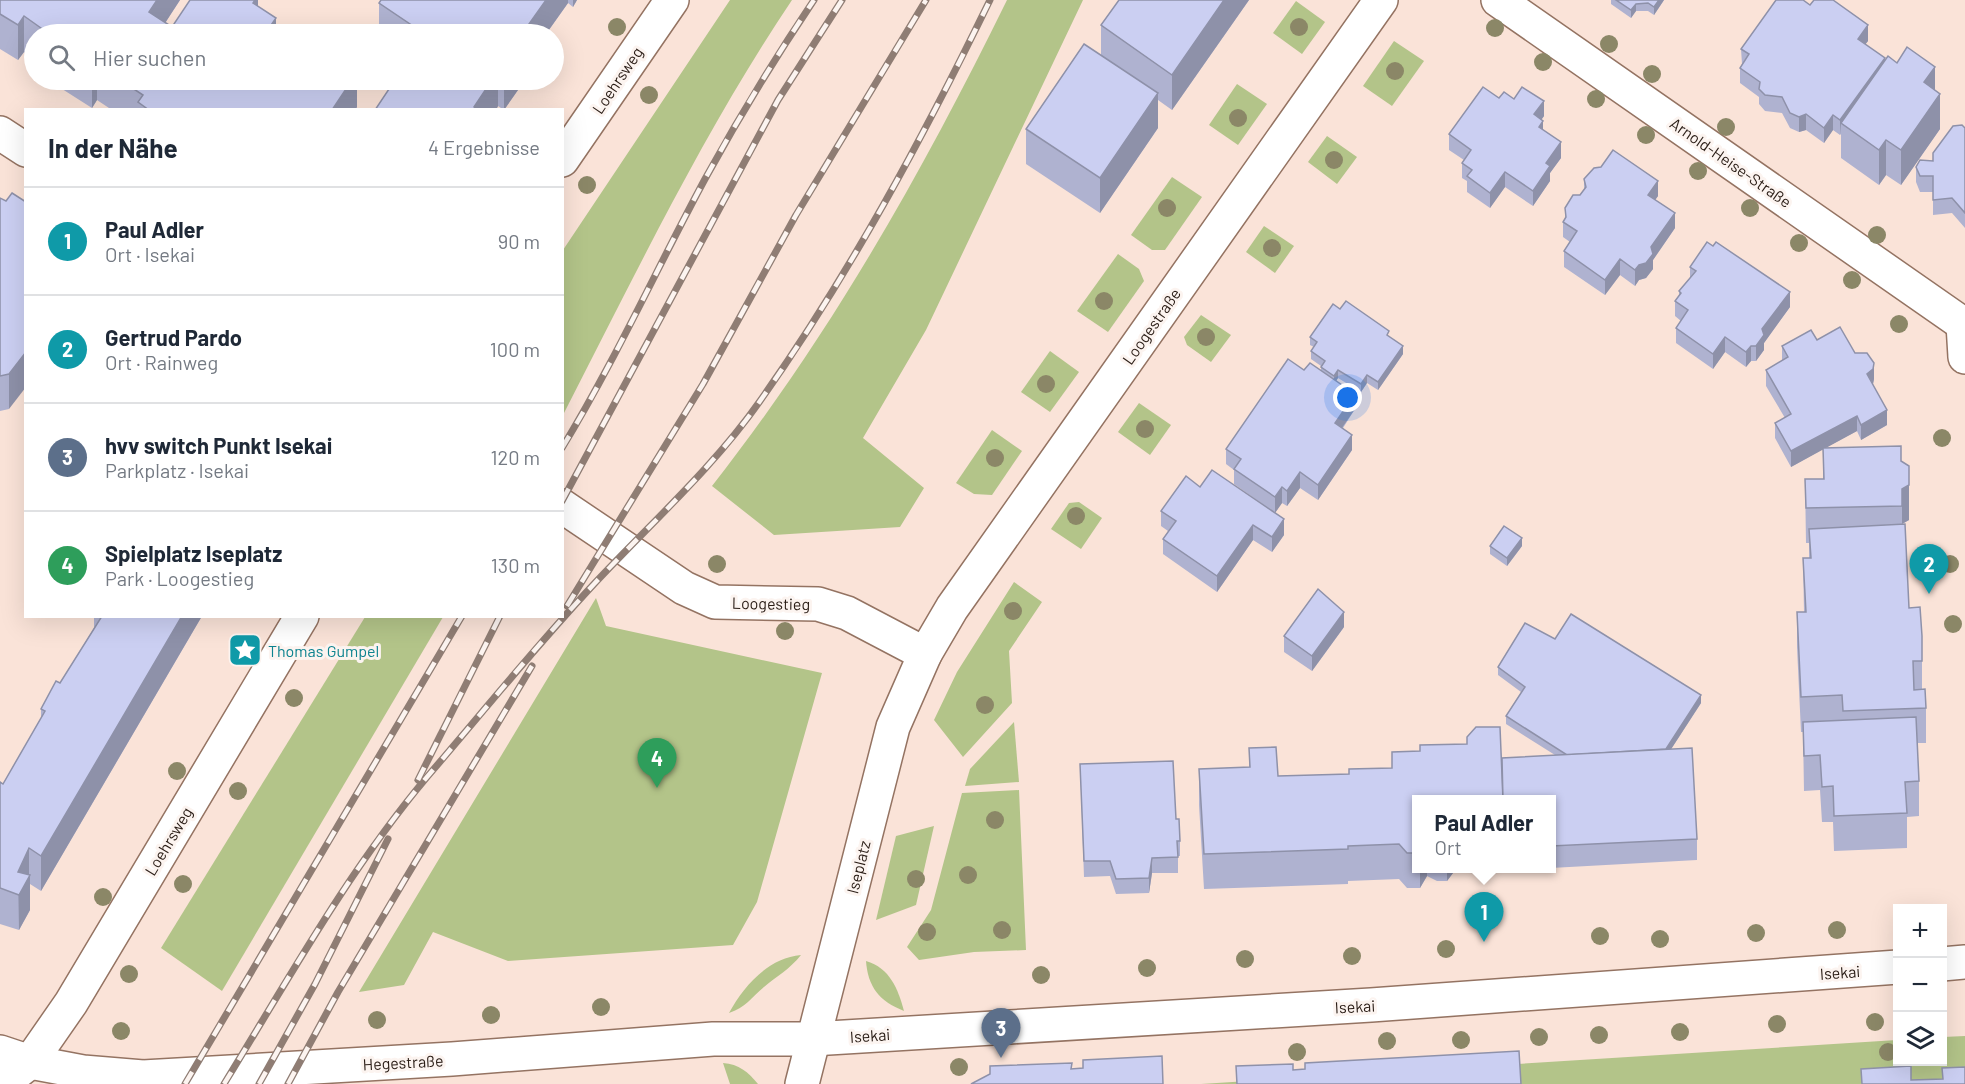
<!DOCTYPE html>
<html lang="de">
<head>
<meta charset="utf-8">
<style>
	body { margin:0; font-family:Barlow,sans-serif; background:#f6f6f7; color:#1f2937 }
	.controls { position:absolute; right:18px; bottom:18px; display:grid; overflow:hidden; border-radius:0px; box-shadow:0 6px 24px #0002 }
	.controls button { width:54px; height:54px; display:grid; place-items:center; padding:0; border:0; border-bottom:2px solid #e0e1e3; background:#fff; color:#1f2937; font:30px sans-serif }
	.you { position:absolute; left:1348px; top:398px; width:21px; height:21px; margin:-15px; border:4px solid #fff; border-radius:50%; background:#1a73e8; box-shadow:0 0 0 9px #1a73e833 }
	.badge { display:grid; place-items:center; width:39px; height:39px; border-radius:50%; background:#7c3aed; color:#fff; font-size:20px; font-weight:700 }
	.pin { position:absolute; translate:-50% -50px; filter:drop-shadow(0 2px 3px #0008) }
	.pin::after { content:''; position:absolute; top:32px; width:21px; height:18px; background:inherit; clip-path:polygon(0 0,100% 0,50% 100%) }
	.popup { position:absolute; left:1412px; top:795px; width:144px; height:78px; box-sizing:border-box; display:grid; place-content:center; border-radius:0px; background:#fff; filter:drop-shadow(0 2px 4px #0005); font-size:20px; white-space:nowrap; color:#747a83 }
	.popup b { font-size:22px; color:#1f2937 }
	.popup::after { content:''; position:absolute; left:50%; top:100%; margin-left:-12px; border:12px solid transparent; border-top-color:#fff }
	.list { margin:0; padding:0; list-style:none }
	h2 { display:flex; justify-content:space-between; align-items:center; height:78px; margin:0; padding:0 24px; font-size:26px }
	h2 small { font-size:20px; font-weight:400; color:#747a83 }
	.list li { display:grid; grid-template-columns:39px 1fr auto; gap:18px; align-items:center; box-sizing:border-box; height:108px; padding:0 24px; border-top:2px solid #e0e1e3 }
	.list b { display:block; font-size:22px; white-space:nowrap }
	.list p { margin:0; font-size:20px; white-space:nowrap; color:#747a83 }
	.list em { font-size:20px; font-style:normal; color:#747a83 }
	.icon { flex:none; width:33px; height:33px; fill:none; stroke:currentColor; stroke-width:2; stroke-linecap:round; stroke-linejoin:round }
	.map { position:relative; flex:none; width:1965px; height:1084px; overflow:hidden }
	.search { position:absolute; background:#fff; box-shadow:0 6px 24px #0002; left:24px; top:24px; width:540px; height:66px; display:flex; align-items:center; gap:15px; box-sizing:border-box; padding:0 21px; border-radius:33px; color:#747a83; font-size:22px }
	.panel { position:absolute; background:#fff; box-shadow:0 6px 24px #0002; left:24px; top:108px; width:540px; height:510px; border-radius:0px }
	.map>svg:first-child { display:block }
	.green { fill:#b3c489 }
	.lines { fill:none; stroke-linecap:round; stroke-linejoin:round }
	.minor-casing { stroke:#947362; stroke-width:36 }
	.minor { stroke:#fff; stroke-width:33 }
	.rail-casing { stroke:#8f7d74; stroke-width:7 }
	.rail { stroke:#fcf4f0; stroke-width:4.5; stroke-dasharray:14; stroke-linecap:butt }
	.tree { fill:#8b8767 }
	.wall { fill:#afb2d0 }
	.shaded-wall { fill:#8e91a9 }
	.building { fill:#cbcff2; stroke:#8e91a9; stroke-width:1.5 }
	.labels { text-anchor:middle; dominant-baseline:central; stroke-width:6; stroke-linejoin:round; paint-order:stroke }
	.street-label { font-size:16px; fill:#291c15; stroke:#fcf4f0 }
	.culture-label { font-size:16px; fill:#0d838f; stroke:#fcf4f0; text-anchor:start }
</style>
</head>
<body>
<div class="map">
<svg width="1965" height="1084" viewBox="0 0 1965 1084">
	<rect width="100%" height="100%" fill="#fae3d8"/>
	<g class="green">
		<path d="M730 0H792C704 131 635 275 563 415V250Z"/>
		<path d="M1007 0H1083L926 330 863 438 924 488 900 527 774 535 712 486C831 334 922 173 1007 0Z"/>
		<path d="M1296 1 1325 22 1302 54 1273 33Z"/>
		<path d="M1394 41 1424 61 1392 106 1363 86Z"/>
		<path d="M1237 84 1267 104 1238 145 1209 125Z"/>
		<path d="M1327 136 1357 157 1337 184 1308 162Z"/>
		<path d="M1172 177 1202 197 1165 250H1152L1131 235Z"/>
		<path d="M1264 226 1294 246 1275 273 1246 252Z"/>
		<path d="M1118 254 1139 269 1144 281 1108 332 1077 311Z"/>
		<path d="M1201 315 1231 335 1211 362 1187 345 1184 337Z"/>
		<path d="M1050 351 1079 372 1050 412 1021 392Z"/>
		<path d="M1139 403 1171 425 1150 455 1118 432Z"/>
		<path d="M992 430 1022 451 992 495 974 494 956 483Z"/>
		<path d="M1079 502 1102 518 1081 549 1051 529 1069 503Z"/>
		<path d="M1014 582 1042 602 1009 651 1012 703 963 757 934 720 957 672Z"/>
		<path d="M596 598 606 626 822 673 757 902 733 945 508 961 433 932 404 985 359 992Z"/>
		<path d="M365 617H443L222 991 161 948Z"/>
		<path d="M1014 722 1019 782 965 786 970 769Z"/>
		<path d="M1019 790 1026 950 974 952 919 960 907 947 931 910 962 793Z"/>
		<path d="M934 826 916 905 876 920 896 836Z"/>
		<path d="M801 955C790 969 777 976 764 987 752 997 745 1008 729 1013 744 986 768 958 801 955Z"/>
		<path d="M866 961C890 968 898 989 904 1011 879 1001 868 987 866 961Z"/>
		<path d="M1965 1036V1084H1201L1897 1040 1898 1062H1942L1943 1037Z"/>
		<path d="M723 1063C739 1064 748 1072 758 1084H730Z"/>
	</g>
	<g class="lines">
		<defs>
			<g id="minor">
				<path d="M1498 0 1963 324"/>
				<path d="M0 133 26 150"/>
				<path d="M562 160 672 0"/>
				<path d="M1963 324 1965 357"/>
				<path d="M562 506 684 588 715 602 818 604 847 613 925 654"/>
				<path d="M1942 964 1965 962"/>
				<path d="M0 1052 30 1062 83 1072 143 1077 452 1059 713 1039H812L1371 1005 1898 967"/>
				<path d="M2 1084 30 1062 71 1003 302 616"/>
				<path d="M802 1084 893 727 925 654 952 608 1381 0"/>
			</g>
		</defs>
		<use href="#minor" class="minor-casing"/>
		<use href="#minor" class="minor"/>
		<defs>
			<g id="rail">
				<path d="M562 448C615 361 657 268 705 179 739 117 775 58 814 0"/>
				<path d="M562 501 778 100 842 0"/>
				<path d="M567 606 703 384 796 215 926 0"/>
				<path d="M418 780 500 616"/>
				<path d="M185 1084 462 616"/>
				<path d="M224 1084C288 980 348 871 427 777 482 713 536 646 594 584 650 524 713 468 760 401 849 275 923 138 990 0"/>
				<path d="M259 1084 315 984 388 839"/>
				<path d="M288 1084 338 992 532 666"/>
			</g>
		</defs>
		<use href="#rail" class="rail-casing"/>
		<use href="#rail" class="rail"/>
	</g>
	<g class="tree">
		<circle cx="617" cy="27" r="9"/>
		<circle cx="1299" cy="27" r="9"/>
		<circle cx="1495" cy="28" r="9"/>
		<circle cx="1609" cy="44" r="9"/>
		<circle cx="1543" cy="62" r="9"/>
		<circle cx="1395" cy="71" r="9"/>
		<circle cx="1652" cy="74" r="9"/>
		<circle cx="649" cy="95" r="9"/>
		<circle cx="1596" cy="99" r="9"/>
		<circle cx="1238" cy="118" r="9"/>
		<circle cx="1726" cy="127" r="9"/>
		<circle cx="1646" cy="135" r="9"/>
		<circle cx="1334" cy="160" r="9"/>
		<circle cx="1698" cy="171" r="9"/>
		<circle cx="587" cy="185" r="9"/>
		<circle cx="1167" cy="208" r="9"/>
		<circle cx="1750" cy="208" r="9"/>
		<circle cx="1877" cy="235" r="9"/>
		<circle cx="1799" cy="243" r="9"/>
		<circle cx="1272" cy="248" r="9"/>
		<circle cx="1852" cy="280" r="9"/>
		<circle cx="1104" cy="301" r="9"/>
		<circle cx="1899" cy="324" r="9"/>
		<circle cx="1206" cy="337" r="9"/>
		<circle cx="1046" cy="384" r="9"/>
		<circle cx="1145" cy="429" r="9"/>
		<circle cx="1942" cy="438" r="9"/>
		<circle cx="995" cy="458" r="9"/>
		<circle cx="1076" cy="516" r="9"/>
		<circle cx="717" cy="564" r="9"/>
		<circle cx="1950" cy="564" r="9"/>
		<circle cx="1013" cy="611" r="9"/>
		<circle cx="1953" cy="624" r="9"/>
		<circle cx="785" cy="631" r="9"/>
		<circle cx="294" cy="698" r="9"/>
		<circle cx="985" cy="705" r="9"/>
		<circle cx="177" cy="771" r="9"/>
		<circle cx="238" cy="791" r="9"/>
		<circle cx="995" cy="820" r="9"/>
		<circle cx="968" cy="875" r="9"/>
		<circle cx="916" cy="879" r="9"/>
		<circle cx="183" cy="884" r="9"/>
		<circle cx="103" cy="897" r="9"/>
		<circle cx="1002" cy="930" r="9"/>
		<circle cx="1837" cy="930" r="9"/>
		<circle cx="927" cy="932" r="9"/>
		<circle cx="1756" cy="933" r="9"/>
		<circle cx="1600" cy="936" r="9"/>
		<circle cx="1660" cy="939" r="9"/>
		<circle cx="1446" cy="949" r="9"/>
		<circle cx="1352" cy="956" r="9"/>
		<circle cx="1245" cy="959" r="9"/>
		<circle cx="1147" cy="968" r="9"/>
		<circle cx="129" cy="974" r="9"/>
		<circle cx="1041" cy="975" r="9"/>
		<circle cx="601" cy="1007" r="9"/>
		<circle cx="491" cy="1015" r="9"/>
		<circle cx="377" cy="1020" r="9"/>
		<circle cx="1875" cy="1022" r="9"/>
		<circle cx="1777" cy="1024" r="9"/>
		<circle cx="121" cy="1031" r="9"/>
		<circle cx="1680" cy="1032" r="9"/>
		<circle cx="1599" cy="1035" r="9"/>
		<circle cx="1539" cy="1037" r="9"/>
		<circle cx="1461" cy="1040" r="9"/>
		<circle cx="1387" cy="1041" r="9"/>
		<circle cx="1297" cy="1052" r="9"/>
		<circle cx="1888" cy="1052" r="9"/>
		<circle cx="959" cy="1067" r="9"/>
	</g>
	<g class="wall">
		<path d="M0 0H180L165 23 172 27 258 0V6L276 34H34V59L24 52 18 60 0 49Z"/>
		<path d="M381 0H577L573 7 568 3 546 34H379V3Z"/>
		<path d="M1119 0H1249L1172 110 1158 100V128L1100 213 1026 164V129L1101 55V25Z"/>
		<path d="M1611 0H1664L1654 15 1648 11H1636L1631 18 1611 4Z"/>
		<path d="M1868 41 1865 44 1885 60 1935 91 1940 129 1901 185 1886 175 1879 185 1841 158V134L1840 135 1833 130 1824 143 1806 130 1799 132 1790 128 1782 113 1765 111 1759 104V97L1740 83V68L1742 64 1741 49Z"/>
		<path d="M48 80H259L255 85 261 89 357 80V107L355 110H112L97 100 92 108Z"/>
		<path d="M395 80H525L504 110 498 106 496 110H375Z"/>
		<path d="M1499 98 1514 99 1544 116 1541 120 1543 130 1561 158 1550 173V181L1533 206 1505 187 1490 208 1467 192V181L1462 178V163L1464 160 1449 150V134Z"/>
		<path d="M1965 128V228L1952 213 1933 215V192H1920L1916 182V167L1933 161Z"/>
		<path d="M1584 179 1658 196 1655 200 1675 228 1653 260V269L1646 278 1639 280 1635 286 1620 275 1605 295 1564 267V251L1570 242 1563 237V222L1565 219V208L1580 195 1584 189Z"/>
		<path d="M12 193 9 409 0 411V198L6 201Z"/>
		<path d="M1690 267 1790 307 1764 343V350L1756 361H1751L1746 367 1725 352 1713 369 1676 343V328L1681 321 1675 316V301L1679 296V291L1690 278Z"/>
		<path d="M1340 309 1389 337 1403 354 1378 390 1367 383 1361 392 1338 378 1336 381 1355 409 1343 428 1352 450 1318 500 1300 488 1287 506 1282 503 1275 513 1234 484V470L1226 464V449L1304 370 1321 371V366L1311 359V351L1314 347 1310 345V337Z"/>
		<path d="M1817 340 1855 353 1874 379 1873 384 1887 425 1861 440 1857 431 1825 448 1901 461 1909 520 1902 524 1909 608 1922 661V689L1926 708V743H1917L1919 781V816L1907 817V848L1834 851 1833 822H1822L1820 790 1804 791 1803 732H1801L1797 647V612H1804L1803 558H1809V543H1806L1805 479H1823V449L1791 467 1775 438V423L1785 418 1766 386V370L1782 361V346Z"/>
		<path d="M1200 487 1284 535 1272 552 1253 540 1217 592 1163 554V539L1168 531 1161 526V511Z"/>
		<path d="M1490 546H1522L1507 566 1490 554Z"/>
		<path d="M94 616H202L41 891 30 884V910L19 930 0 924V782L3 784 41 718V709L60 683 94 628Z"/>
		<path d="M1344 627 1312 671 1284 652V636Z"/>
		<path d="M1555 639 1701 703 1671 749 1697 839V860L1551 868V800H1416V868H1544L1453 873 1447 881H1437L1427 876 1420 888H1407L1399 879 1348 881V884L1204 889 1199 805V769L1249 767V748L1278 776 1349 774 1392 768 1502 758 1555 755 1506 724V716L1521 692 1498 675V667Z"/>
		<path d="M1080 764 1176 819 1180 841V856H1178V873H1152L1149 893 1116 894 1110 876 1084 877Z"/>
	</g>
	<g class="shaded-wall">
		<path d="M157 0H180L158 34 149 12Z"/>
		<path d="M255 0H258V30L253 3Z"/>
		<path d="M546 0H568V3L546 34H524V31Z"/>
		<path d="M573 0H577L573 7Z"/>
		<path d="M1224 0H1249L1172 110V75Z"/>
		<path d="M1659 0H1664L1654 15V7Z"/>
		<path d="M1636 4V11L1631 18V10Z"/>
		<path d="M24 16V52L18 60V25Z"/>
		<path d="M276 18V34H265Z"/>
		<path d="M1868 25V41L1858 54V39Z"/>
		<path d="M1885 58V73L1841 123 1840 135V120Z"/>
		<path d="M1935 67V101L1940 94V129L1901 185V150L1924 82Z"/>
		<path d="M92 80H97V100L92 108Z"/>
		<path d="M239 80H259L239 109Z"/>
		<path d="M352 80H357V107L355 110H332Z"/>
		<path d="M492 80H498V106L496 110H474V107Z"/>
		<path d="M504 80H525L504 110Z"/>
		<path d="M1158 93V128L1100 213V178Z"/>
		<path d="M1544 101V116L1534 130V114Z"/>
		<path d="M1806 114V130L1799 132V117Z"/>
		<path d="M1833 115V130L1824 143V128Z"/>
		<path d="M1543 121V137L1539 127Z"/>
		<path d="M1886 140V175L1879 185V150Z"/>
		<path d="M1561 142V158L1550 173V181L1533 206V191L1546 163Z"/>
		<path d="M1505 172V187L1490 208V193Z"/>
		<path d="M1658 181V196L1648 210V195Z"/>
		<path d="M1675 213V228L1653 260V269L1646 278 1639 280 1635 286V270Z"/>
		<path d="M1620 259V275L1605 295V280Z"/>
		<path d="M1790 292V307L1764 343V350L1756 361V346L1762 329Z"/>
		<path d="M1725 337V352L1713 369V354Z"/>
		<path d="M1403 346V354L1378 390V382Z"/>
		<path d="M1751 346V361L1746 367V352Z"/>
		<path d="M26 352V387L9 409V374Z"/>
		<path d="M1874 363V379L1873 384 1867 374Z"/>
		<path d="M1338 370V378L1334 384V376Z"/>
		<path d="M1367 375V383L1361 392V384Z"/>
		<path d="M1355 394V409L1335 438V423Z"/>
		<path d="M1887 410V425L1861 440V425Z"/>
		<path d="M1857 416V431L1791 467V451Z"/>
		<path d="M1352 435V450L1318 500V485Z"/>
		<path d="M1300 472V488L1287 506V491Z"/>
		<path d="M1909 485V520L1902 524V489Z"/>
		<path d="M1282 487V503L1275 513V497Z"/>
		<path d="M1284 519V535L1272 552V537Z"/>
		<path d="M1253 525V540L1217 592V576Z"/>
		<path d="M1522 538V546L1507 566V558Z"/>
		<path d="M1344 612V627L1312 671V656Z"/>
		<path d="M182 616H202L41 891V856Z"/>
		<path d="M1701 695V703L1657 771V763Z"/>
		<path d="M29 848V878L30 875V910L19 930 18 872Z"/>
		<path d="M1152 858V873L1149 893V878Z"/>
		<path d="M1420 868H1427V876L1420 888Z"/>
		<path d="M1447 868H1453V873L1447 881Z"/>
	</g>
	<g class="building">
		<path d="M0 0H157L149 12 172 27 190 0H255L253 3 276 18 265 34H47L48 33 24 16 18 25 0 14Z"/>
		<path d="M381 0H546L524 31 529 34H425L379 3Z"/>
		<path d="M1119 0H1224L1172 75 1101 25Z"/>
		<path d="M1616 0H1659L1654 7 1648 3 1636 4 1631 10Z"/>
		<path d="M1776 0H1803L1810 5 1814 0H1833L1868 25 1858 39 1885 58 1840 120 1833 115 1824 128 1806 114 1799 117 1790 113 1782 97 1765 95 1759 89 1760 82 1740 68 1749 54 1741 49Z"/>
		<path d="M1084 44 1158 93 1100 178 1026 129Z"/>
		<path d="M1907 47 1935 67 1924 82 1940 94 1901 150 1886 140 1879 150 1841 123 1888 56 1897 63Z"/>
		<path d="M120 80H247L261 89 267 80H352L332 110H149L138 102 143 95Z"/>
		<path d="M395 80H492L474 107 477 110H375Z"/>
		<path d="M1483 87 1499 98 1504 92 1514 99 1522 87 1544 101 1534 114 1543 121 1539 127 1561 142 1546 163 1550 166 1533 191 1505 172 1490 193 1467 176 1472 170 1462 163 1471 150 1449 134Z"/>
		<path d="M1962 125 1965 128V213L1952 198 1933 200V176H1920L1916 167 1920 160 1933 161V153L1953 126Z"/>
		<path d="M1613 150 1658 181 1648 195 1675 213 1651 247 1653 254 1646 263 1639 265 1635 270 1620 259 1605 280 1564 251 1577 231 1563 222 1566 217 1565 208 1573 195H1580L1586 187 1584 179 1594 168 1601 167Z"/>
		<path d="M12 193 26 202V352L9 374 0 376V198L6 201Z"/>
		<path d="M1707 242 1713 246 1716 242 1790 292 1762 329 1764 335 1756 346H1751L1746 352 1725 337 1713 354 1676 328 1688 310 1675 301 1681 293 1679 291 1696 271 1690 267Z"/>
		<path d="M1346 301 1389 331 1387 335 1403 346 1378 382 1367 375 1361 384 1338 370 1334 376 1321 367 1325 361 1311 351 1317 342 1310 337 1333 304 1340 309Z"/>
		<path d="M1840 327 1855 353H1867L1874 363 1873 369 1867 374 1887 410 1861 425 1857 416 1791 451 1775 423 1791 414 1766 370 1788 357 1782 346 1811 330 1817 340Z"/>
		<path d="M1288 359 1304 370 1310 363 1355 394 1335 423 1352 435 1318 485 1300 472 1287 491 1282 487 1275 497 1234 469 1241 459 1226 449Z"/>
		<path d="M1901 446V461L1909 466V485L1902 489V506L1806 508 1805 479H1824L1823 448Z"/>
		<path d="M1212 470 1284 519 1272 537 1253 525 1217 576 1163 539 1176 521 1161 511 1186 476 1200 487Z"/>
		<path d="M1905 524 1909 608 1920 607 1922 636V661H1913L1914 690 1925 689 1926 708 1843 711 1842 695 1801 697 1797 612H1806L1803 558H1811L1809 529Z"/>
		<path d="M1504 526 1522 538 1507 558 1490 546Z"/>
		<path d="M1318 589 1344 612 1312 656 1284 636Z"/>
		<path d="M1571 614 1701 695 1666 749 1567 755 1506 716 1525 687 1498 667 1525 623 1555 639Z"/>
		<path d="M102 616H182L41 856 29 848 18 872 30 875 19 895 0 888V782L3 784 45 711 41 709 56 681 60 683Z"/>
		<path d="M1916 717 1919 781 1905 782 1907 813 1834 816 1833 786 1822 787 1820 755 1804 756 1803 722Z"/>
		<path d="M1476 727H1500L1503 800H1416V853H1407L1399 844 1348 846V849L1204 854 1199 769 1250 767 1249 748 1276 747 1278 776 1349 774V769L1392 768V752L1420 751V745L1467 744V737Z"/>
		<path d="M1692 748 1697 839 1551 846V800H1503L1502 758Z"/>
		<path d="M1173 761 1176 819H1179L1180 841H1177L1178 857 1152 858 1149 878 1116 879 1110 861H1084L1080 764Z"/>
		<path d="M1519 1051 1521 1084H1237L1236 1066 1293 1064V1070L1305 1069V1063Z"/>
		<path d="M1162 1056 1163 1084H971L990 1074V1066L1072 1063 1071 1069 1083 1068V1060Z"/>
		<path d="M1911 1066V1080L1943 1079 1942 1068 1965 1067V1084H1862L1861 1069Z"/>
	</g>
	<defs>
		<symbol id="sight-square" viewBox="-11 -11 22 22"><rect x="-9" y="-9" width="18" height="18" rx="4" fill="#0f9aa8" stroke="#fcf4f0"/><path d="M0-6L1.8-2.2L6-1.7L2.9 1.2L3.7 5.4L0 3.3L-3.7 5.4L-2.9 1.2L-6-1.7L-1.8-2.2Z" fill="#fff"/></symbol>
	</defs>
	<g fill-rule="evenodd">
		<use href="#sight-square" x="226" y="631" width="38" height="38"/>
	</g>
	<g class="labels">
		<g class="street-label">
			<text transform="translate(617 80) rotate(-56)">Loehrsweg</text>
			<text transform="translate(1731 162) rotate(35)">Arnold-Heise-Straße</text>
			<text transform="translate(1151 326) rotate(-55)">Loogestraße</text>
			<text transform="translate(771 603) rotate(1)">Loogestieg</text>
			<text transform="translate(168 841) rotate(-59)">Loehrsweg</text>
			<text transform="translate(858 867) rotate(-76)">Iseplatz</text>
			<text transform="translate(1840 972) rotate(-4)">Isekai</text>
			<text transform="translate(1355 1006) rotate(-3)">Isekai</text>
			<text transform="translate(870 1035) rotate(-4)">Isekai</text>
			<text transform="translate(403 1062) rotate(-3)">Hegestraße</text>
		</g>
		<g class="culture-label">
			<text x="268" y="650">Thomas Gumpel</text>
		</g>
	</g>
</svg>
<div class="controls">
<button>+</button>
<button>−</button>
<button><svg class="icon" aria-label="layers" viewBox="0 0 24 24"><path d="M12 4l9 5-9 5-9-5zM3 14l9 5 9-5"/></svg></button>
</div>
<div class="you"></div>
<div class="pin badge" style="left:1484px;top:942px;background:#0f9aa8">1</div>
<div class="popup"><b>Paul Adler</b>Ort</div>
<div class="pin badge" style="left:1929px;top:594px;background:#0f9aa8">2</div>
<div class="pin badge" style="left:1001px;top:1058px;background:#5c6f8a">3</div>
<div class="pin badge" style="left:657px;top:788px;background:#2e9e5b">4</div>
<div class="search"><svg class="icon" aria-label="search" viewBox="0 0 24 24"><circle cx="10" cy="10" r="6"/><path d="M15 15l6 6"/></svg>Hier suchen</div>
<section class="panel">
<h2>In der Nähe<small>4 Ergebnisse</small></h2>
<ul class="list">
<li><span class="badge" style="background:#0f9aa8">1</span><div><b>Paul Adler</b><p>Ort · Isekai</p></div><em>90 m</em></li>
<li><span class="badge" style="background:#0f9aa8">2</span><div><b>Gertrud Pardo</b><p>Ort · Rainweg</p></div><em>100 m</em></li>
<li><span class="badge" style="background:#5c6f8a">3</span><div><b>hvv switch Punkt Isekai</b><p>Parkplatz · Isekai</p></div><em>120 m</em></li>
<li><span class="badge" style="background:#2e9e5b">4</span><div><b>Spielplatz Iseplatz</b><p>Park · Loogestieg</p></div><em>130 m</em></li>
</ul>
</section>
</div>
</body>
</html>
